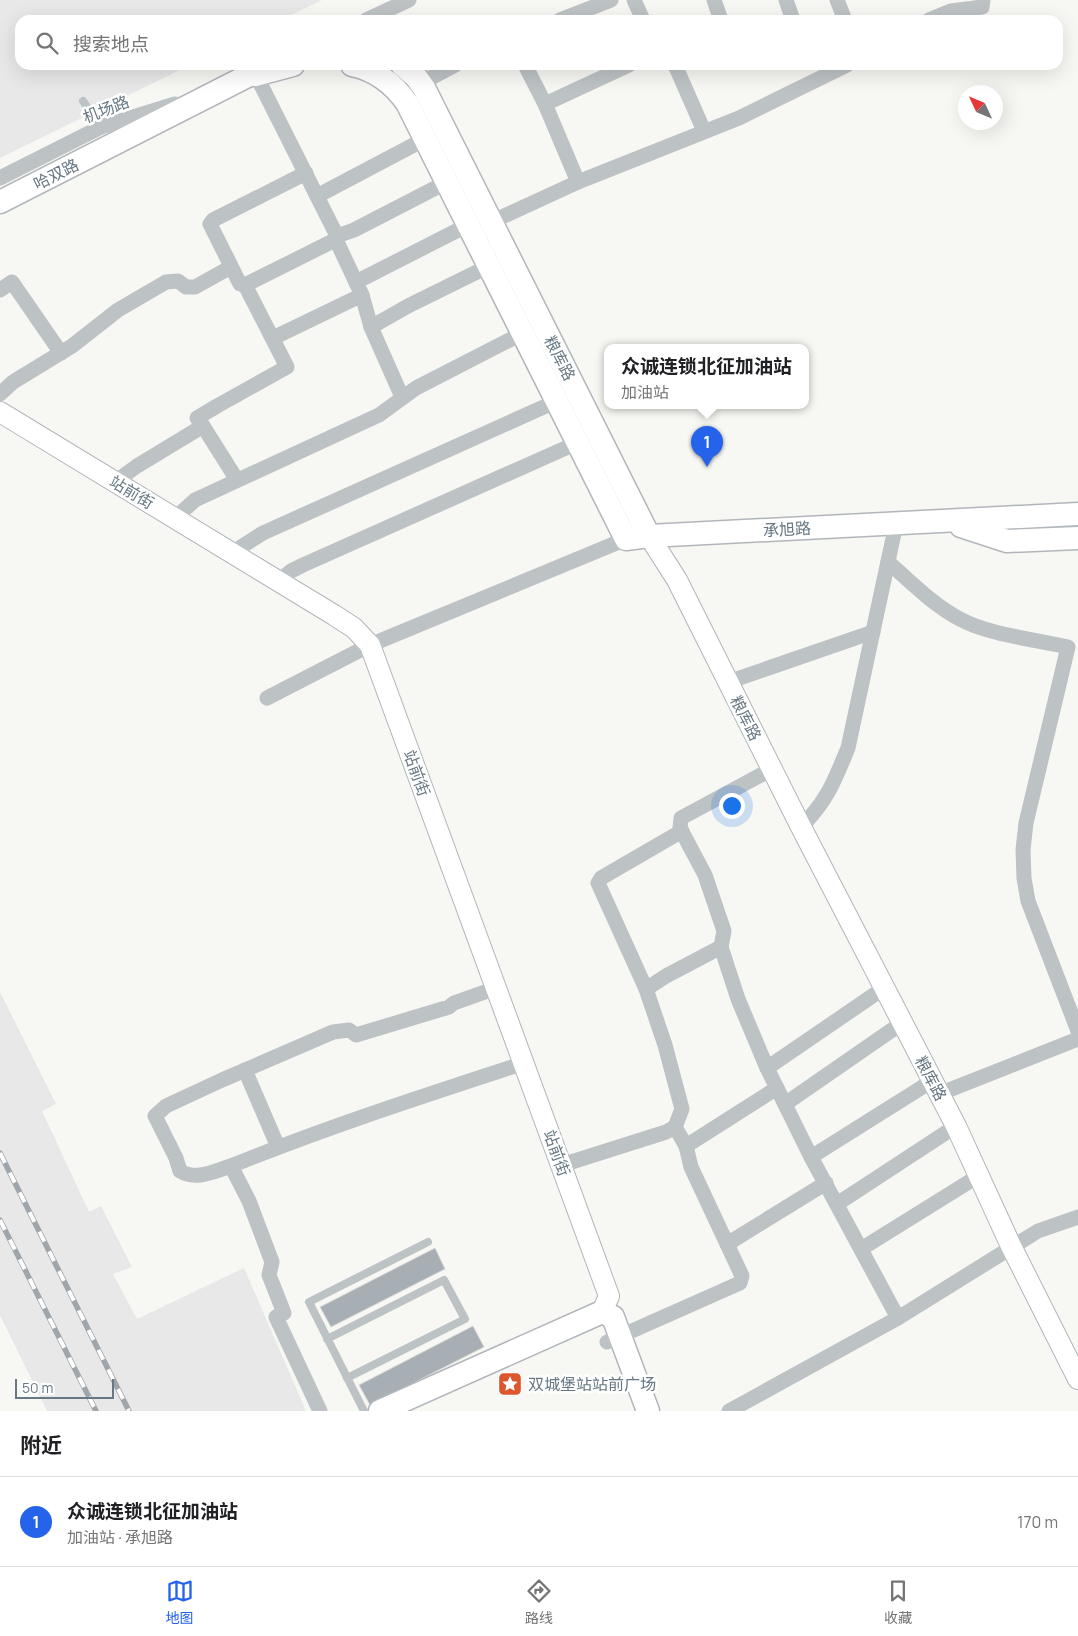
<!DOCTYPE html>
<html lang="zh">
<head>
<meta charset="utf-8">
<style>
	body { margin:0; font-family:Manrope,"Noto Sans SC",sans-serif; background:#f2f2f2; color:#202124 }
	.compass { position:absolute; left:958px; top:85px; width:45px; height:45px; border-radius:50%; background:#fff; box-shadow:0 5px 20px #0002; rotate:314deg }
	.scale { position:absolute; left:15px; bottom:12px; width:99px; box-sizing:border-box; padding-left:5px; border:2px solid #677783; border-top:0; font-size:14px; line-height:18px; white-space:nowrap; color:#677783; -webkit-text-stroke:4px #fff; paint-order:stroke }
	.you { position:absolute; left:731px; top:805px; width:18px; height:18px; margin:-12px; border:4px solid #fff; border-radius:50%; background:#1a73e8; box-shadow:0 0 0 8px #1a73e833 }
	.badge { display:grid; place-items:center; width:32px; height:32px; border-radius:50%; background:#2563eb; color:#fff; font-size:16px; font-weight:700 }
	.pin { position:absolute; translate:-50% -41px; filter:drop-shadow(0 1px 2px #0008) }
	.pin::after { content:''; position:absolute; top:26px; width:18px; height:15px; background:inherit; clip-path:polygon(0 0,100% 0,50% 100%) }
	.popup { position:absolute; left:604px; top:344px; width:205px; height:65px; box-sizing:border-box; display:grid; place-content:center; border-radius:10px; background:#fff; filter:drop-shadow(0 1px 4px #0005); font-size:16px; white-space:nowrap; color:#757577 }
	.popup b { font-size:19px; color:#202124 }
	.popup::after { content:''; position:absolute; left:50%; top:100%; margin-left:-10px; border:10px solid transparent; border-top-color:#fff }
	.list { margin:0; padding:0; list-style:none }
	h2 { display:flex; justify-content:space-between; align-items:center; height:65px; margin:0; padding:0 20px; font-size:21px }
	h2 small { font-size:16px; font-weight:400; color:#757577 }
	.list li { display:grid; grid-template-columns:32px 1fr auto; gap:15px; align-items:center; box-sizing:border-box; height:90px; padding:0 20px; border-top:1px solid #e0e0e0 }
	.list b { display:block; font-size:19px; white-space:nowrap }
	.list p { margin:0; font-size:16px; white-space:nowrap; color:#757577 }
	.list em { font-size:16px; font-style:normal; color:#757577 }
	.icon { flex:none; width:28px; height:28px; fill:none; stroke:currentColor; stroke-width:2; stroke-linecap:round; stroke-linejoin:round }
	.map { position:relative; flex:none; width:1078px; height:1411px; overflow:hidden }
	.search { position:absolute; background:#fff; box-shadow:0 5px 20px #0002; left:15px; right:15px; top:15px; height:55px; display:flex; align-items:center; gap:12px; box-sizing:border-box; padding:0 18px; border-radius:15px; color:#757577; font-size:19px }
	.sheet { height:155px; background:#fff }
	nav { display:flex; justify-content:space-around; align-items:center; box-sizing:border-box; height:70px; border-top:1px solid #e0e0e0; background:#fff; font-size:14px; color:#757577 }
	nav a { display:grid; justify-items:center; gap:2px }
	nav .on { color:#2563eb }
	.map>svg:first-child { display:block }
	.built { fill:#e7e8e7 }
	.building { fill:#a7afb4; stroke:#d8d8d6 }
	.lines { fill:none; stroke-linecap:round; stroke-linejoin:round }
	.secondary-casing { stroke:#b0b6ba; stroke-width:22 }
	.primary-casing { stroke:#b1b6ba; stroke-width:25 }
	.lane { stroke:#bdc2c5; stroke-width:8 }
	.street { stroke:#bdc2c5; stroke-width:15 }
	.secondary { stroke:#fff; stroke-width:20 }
	.primary { stroke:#fff; stroke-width:22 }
	.rail-casing { stroke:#9fa6ab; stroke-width:5.5 }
	.rail { stroke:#fff; stroke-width:4; stroke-dasharray:11; stroke-linecap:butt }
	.labels { text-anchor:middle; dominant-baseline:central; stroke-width:5; stroke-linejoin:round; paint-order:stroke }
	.street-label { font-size:16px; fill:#677783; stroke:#fff }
	.poi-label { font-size:16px; fill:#677783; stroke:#fff; text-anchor:start }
</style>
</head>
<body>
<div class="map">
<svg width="1078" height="1411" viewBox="0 0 1078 1411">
	<rect width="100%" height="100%" fill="#f7f7f3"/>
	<g class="built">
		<path d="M0 0H322L281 20H20V65H190L0 158Z"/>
		<path d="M0 992 56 1104 42 1111 89 1212 101 1206 132 1267 113 1274 137 1319 244 1268 306 1411H47L0 1315Z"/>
	</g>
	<g class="building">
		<path d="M435 1248 445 1269 331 1327 320 1307Z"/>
		<path d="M473 1326 484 1347 370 1405 359 1385Z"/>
	</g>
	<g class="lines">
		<defs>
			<g id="secondary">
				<path d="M0 412 334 615 354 628 370 645 609 1296 602 1312"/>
				<path d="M649 536 677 580 801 827 956 1126 1011 1246 1078 1379"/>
			</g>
			<g id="primary">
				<path d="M352 65C376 70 393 83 407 103L626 539 649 536 1078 514"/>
				<path d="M402 65 416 77 424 88 649 536"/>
				<path d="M255 75 293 65"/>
				<path d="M0 202 269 65"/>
				<path d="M961 526 1007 541 1078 538"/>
				<path d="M602 1312 613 1317 648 1411"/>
				<path d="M380 1411 602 1312"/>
			</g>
		</defs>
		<use href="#secondary" class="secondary-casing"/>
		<use href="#primary" class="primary-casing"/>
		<g class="lane">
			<path d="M83 101 101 127"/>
			<path d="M327 1339 444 1280 465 1319 347 1378"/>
			<path d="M364 1411 309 1302 428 1242"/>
		</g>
		<g class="street">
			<path d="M634 0 643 20"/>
			<path d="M714 0 721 20"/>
			<path d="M786 0 793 20"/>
			<path d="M837 0 845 20"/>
			<path d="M366 20 409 0"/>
			<path d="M560 20 611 0"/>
			<path d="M929 20 951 11 982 7 983 0"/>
			<path d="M525 65 545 104 578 182"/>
			<path d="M675 65 704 131"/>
			<path d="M256 75 337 236V242L362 295 371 327 402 397"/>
			<path d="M421 83 455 65"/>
			<path d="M545 104 629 65"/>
			<path d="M306 173 213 220 210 224 240 284 245 285 337 239"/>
			<path d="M0 178 101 127 175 104"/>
			<path d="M317 196 425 139"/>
			<path d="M491 222 578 182 739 118 847 65"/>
			<path d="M337 236 354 230 447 182"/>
			<path d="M356 282 468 225"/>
			<path d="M0 290 12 282 61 353"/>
			<path d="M371 327 408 306 489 266"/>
			<path d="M273 338 362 295"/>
			<path d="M0 394 13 382 72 346 118 310 166 282 178 281 186 287H195L231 267"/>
			<path d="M203 426 237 480"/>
			<path d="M115 482 137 466 203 426 197 418 217 406 287 367 245 285"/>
			<path d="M175 518 195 500 379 415 416 388 523 333"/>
			<path d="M233 553 241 547 263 533 557 401"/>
			<path d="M888 562C911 582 933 605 960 619 986 634 1037 640 1068 647L1026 823 1023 850 1024 878 1028 901 1078 1031"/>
			<path d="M279 581 291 571 303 565 577 443"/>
			<path d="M728 682 873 632"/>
			<path d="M267 698 370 645 626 539"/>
			<path d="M772 769 681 818 680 828 705 875 724 931 721 947 738 999 767 1068 811 1157 898 1318"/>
			<path d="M801 827C827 801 834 782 848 748L896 524"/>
			<path d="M682 831 601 878 598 883 646 989 666 976 721 947"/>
			<path d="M646 989 665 1045 682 1109 675 1127"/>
			<path d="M767 1068 884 988"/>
			<path d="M245 1070 278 1147"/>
			<path d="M939 1094 1078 1039"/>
			<path d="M785 1104 902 1023"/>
			<path d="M686 1146 777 1088"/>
			<path d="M811 1157 932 1081"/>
			<path d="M562 1165 666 1132 675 1127 686 1146 691 1167 742 1276 740 1283 607 1342"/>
			<path d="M231 1166C214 1171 196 1181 180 1171L176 1158 155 1116 166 1106 222 1080 333 1032 349 1030 356 1035 449 1007 454 1003 496 988"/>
			<path d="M837 1204 956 1126"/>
			<path d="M727 1244 826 1183"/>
			<path d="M861 1249 980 1175"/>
			<path d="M320 1411 276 1317 284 1313 269 1275 272 1262 249 1201 231 1166C327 1127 426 1095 524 1063"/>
			<path d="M729 1411 898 1318 1038 1231 1078 1217"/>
		</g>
		<use href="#secondary" class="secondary"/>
		<use href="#primary" class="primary"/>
		<defs>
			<g id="rail">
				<path d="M0 1153 129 1411"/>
				<path d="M0 1220 96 1411"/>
			</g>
		</defs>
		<use href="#rail" class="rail-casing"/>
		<use href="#rail" class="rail"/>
	</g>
	<defs>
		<symbol id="sight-square" viewBox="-11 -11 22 22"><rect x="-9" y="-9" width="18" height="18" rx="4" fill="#dc572e" stroke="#fff"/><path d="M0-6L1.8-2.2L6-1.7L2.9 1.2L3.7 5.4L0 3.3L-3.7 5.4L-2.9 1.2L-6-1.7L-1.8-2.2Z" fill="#fff"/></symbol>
	</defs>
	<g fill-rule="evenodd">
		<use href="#sight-square" x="496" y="1370" width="28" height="28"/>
	</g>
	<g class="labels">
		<g class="street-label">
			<text transform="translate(106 109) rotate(-21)">机场路</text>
			<text transform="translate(56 174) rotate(-27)">哈双路</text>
			<text transform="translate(560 358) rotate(63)">粮库路</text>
			<text transform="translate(132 492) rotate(31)">站前街</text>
			<text transform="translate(787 529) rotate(-3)">承旭路</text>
			<text transform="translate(746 718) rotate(63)">粮库路</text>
			<text transform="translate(417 773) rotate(70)">站前街</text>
			<text transform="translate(931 1078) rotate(62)">粮库路</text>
			<text transform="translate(557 1153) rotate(70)">站前街</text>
		</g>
		<g class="poi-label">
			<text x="528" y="1384">双城堡站站前广场</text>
		</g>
	</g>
</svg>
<svg class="compass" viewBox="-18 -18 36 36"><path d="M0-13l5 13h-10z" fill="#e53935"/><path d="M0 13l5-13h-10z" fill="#757577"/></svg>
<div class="scale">50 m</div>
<div class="you"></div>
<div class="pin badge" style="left:707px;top:467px">1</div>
<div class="popup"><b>众诚连锁北征加油站</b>加油站</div>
<div class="search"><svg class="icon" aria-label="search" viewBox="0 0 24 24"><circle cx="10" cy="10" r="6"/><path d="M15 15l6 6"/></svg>搜索地点</div>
</div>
<section class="sheet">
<h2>附近<small></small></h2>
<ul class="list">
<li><span class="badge">1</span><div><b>众诚连锁北征加油站</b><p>加油站 · 承旭路</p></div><em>170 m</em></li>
</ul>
</section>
<nav>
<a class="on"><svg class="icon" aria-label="map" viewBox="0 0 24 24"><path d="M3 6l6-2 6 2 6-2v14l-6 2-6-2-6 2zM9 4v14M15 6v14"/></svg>地图</a>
<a><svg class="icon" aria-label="directions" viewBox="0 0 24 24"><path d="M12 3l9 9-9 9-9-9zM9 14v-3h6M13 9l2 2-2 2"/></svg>路线</a>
<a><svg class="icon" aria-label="saved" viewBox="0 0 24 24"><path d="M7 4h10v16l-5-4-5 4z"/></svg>收藏</a>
</nav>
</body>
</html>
